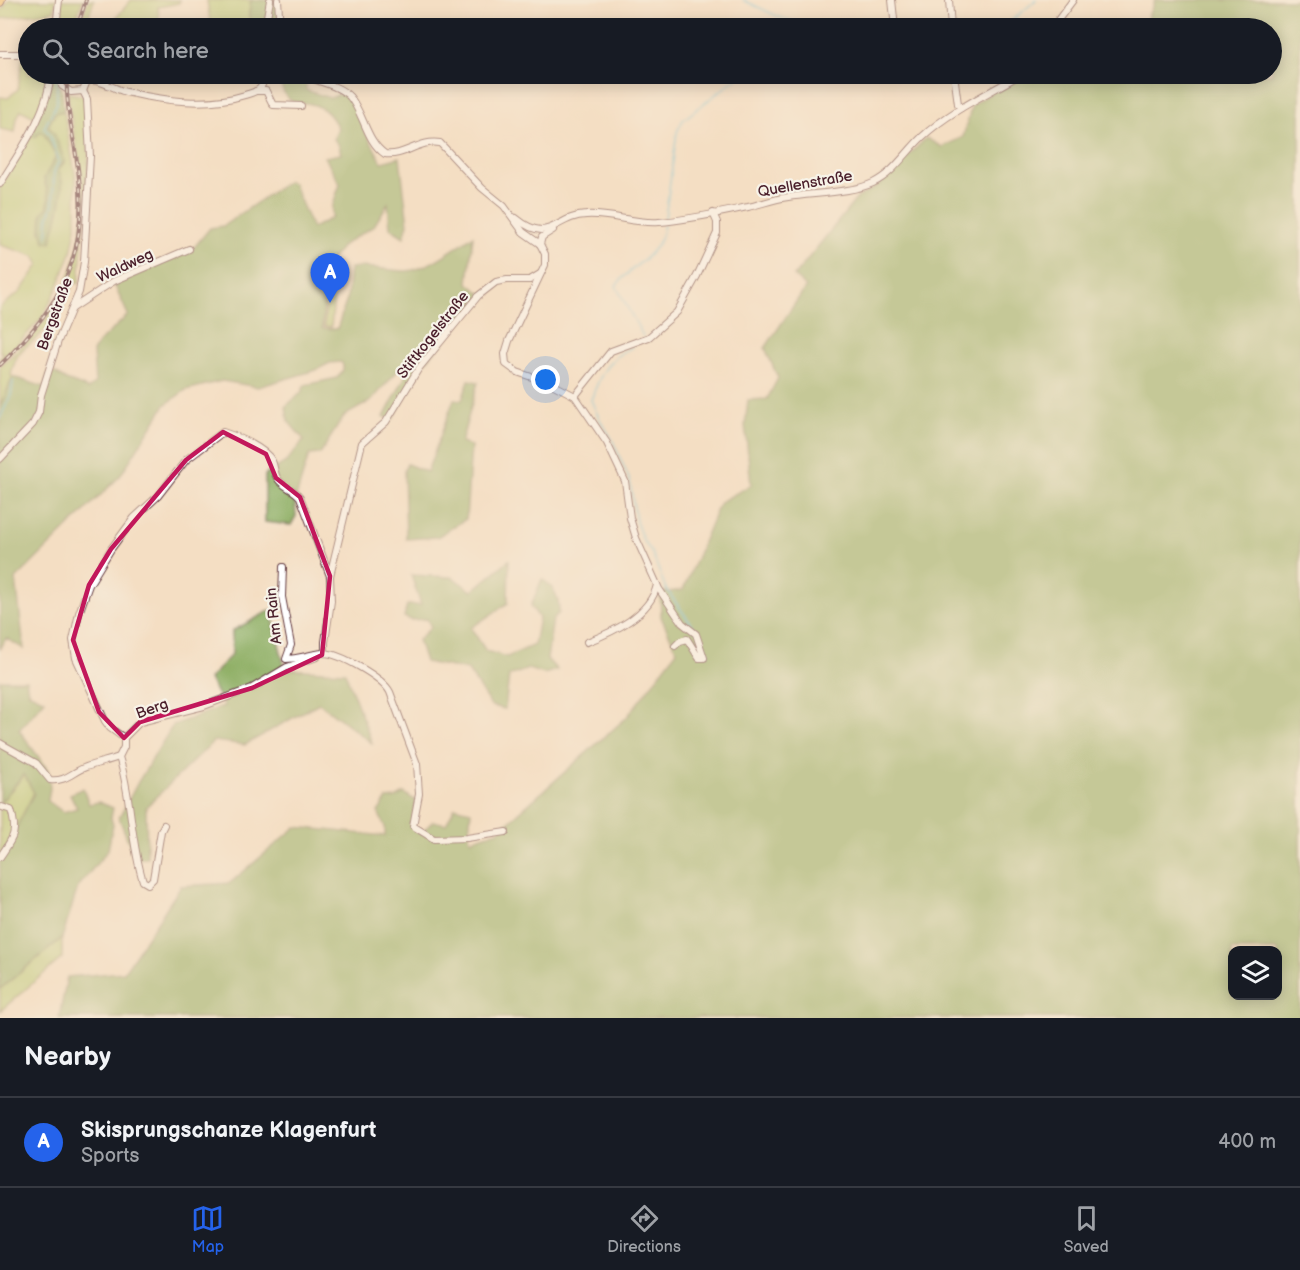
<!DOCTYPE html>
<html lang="en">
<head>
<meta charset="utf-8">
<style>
	body { margin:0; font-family:"Balsamiq Sans",sans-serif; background:#20242c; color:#f1f3f6 }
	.controls { position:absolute; right:18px; bottom:18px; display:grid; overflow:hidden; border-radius:12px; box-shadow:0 3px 15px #0003 }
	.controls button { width:54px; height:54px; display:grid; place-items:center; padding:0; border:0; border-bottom:2px solid #363941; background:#171b24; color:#f1f3f6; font:30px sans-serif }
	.you { position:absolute; left:546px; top:380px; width:21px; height:21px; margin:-15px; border:4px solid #fff; border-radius:50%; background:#1a73e8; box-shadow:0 0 0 9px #1a73e833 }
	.badge { display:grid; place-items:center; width:39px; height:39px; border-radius:50%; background:#2563eb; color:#fff; font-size:20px; font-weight:700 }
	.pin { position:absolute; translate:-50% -50px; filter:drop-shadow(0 2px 3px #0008) }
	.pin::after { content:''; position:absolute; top:32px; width:21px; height:18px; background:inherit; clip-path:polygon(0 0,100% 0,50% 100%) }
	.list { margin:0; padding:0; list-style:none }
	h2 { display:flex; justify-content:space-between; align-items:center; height:78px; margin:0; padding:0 24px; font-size:26px }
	h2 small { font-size:20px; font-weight:400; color:#9ea1a6 }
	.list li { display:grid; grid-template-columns:39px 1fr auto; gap:18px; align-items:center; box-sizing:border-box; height:90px; padding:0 24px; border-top:2px solid #363941 }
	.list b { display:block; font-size:22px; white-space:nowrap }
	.list p { margin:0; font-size:20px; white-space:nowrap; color:#9ea1a6 }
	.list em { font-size:20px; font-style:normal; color:#9ea1a6 }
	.icon { flex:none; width:33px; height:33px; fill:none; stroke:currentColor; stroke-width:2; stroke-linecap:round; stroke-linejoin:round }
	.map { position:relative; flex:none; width:1300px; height:1018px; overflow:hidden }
	.search { position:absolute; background:#171b24; box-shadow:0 3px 15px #0003; left:18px; right:18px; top:18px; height:66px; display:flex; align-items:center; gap:15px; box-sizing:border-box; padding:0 21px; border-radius:33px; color:#9ea1a6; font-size:22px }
	.sheet { height:168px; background:#171b24 }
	nav { display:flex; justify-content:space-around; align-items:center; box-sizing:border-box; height:84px; border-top:2px solid #363941; background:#171b24; font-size:16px; color:#9ea1a6 }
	nav a { display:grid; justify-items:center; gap:3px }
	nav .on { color:#2563eb }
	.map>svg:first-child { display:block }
	.green { fill:#b0c96f; stroke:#7d744d; stroke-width:1.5 }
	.forest { fill:#8cad62; stroke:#6b6646; stroke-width:1.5; fill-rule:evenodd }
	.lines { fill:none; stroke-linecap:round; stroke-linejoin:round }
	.stream { stroke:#58bcd6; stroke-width:1.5 }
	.minor-casing { stroke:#643c42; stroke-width:8 }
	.major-casing { stroke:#643c42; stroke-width:10 }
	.minor { stroke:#fff; stroke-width:6 }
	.major { stroke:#f7c06b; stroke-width:8 }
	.rail-casing { stroke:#4a1f2b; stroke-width:4 }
	.rail { stroke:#f7f3e8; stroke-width:1.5; stroke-dasharray:4.5; stroke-linecap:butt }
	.marked { fill:none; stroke:#c2185b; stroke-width:4.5; stroke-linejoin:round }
	.labels { text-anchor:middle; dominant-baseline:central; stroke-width:4.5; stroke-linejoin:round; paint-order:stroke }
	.street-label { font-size:15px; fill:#4a1f2b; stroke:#f7f3e8 }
</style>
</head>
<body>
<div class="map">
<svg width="1300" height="1018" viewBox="0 0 1300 1018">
	<rect width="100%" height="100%" fill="#f7f3e8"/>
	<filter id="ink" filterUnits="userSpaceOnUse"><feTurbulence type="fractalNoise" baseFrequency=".0167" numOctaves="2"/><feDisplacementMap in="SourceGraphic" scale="12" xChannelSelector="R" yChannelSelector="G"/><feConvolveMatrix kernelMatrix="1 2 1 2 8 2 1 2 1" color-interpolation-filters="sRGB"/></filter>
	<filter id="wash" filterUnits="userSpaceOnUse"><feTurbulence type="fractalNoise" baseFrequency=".008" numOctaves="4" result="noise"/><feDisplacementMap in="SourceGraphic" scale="24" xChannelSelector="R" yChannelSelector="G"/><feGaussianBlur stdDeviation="1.35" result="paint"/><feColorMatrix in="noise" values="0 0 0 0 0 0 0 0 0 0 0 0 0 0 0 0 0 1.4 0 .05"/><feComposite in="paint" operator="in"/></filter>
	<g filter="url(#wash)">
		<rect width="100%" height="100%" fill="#f4dec3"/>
		<g class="green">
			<path d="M9 0H56L54 11 0 19V12Z"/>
			<path d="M60 0H83L73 28H58Z"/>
			<path d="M88 0H94L85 28H79Z"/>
			<path d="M131 0H180L179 3 158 7 160 28H108Z"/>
			<path d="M207 0H251L249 14 251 28H211Z"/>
			<path d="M23 56 28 57V74H49L44 100 36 118 21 110 17 118 15 132 0 129V97L8 98 18 89Z"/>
			<path d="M68 93 84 96 89 155 79 284 74 282C65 299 57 317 44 331 26 351 18 344 11 375L13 377 0 406V367C16 351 34 336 47 317 73 280 86 232 83 187 80 155 70 125 68 93Z"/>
			<path d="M64 111 76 179V228L71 253 57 289 42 318 0 363V357L4 353 0 352V307L20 292 39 265 34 256 0 245V187L31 136 40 132 45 135 56 157 44 178 49 198 45 242 58 170 65 161 48 126 55 113Z"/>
			<path d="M329 278 336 279 331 327 324 326Z"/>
			<path d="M25 774 34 793 0 859V803Z"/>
			<path d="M62 938V958L0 1011V989Z"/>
		</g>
		<g class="forest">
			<path d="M251 0H276L278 28H251L249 14Z"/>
			<path d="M1155 0H1300V1018H59L67 977 124 972 181 886 230 883 296 827 385 836V827L378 812 387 799 396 798 404 793 416 801 411 826 421 833 433 821 446 824 455 807 471 811 469 833 470 840 498 831 627 717 677 651 661 617 660 593 683 590 720 502 751 485 745 425 748 400 767 399 778 378 765 348 806 287 794 276 857 198 880 184 926 138 942 147 963 137 972 105 1021 74H1272V28H1143ZM1232 950H1278V996H1232Z"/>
			<path d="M53 74H61L59 86 62 90 64 111 55 113 48 126 54 133 65 161 58 170C69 185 55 226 51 242H45L41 231 42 213 48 207 49 198 44 178 56 157 45 135 40 132 35 137 31 136Z"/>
			<path d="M275 74H298L306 81V90L330 98 343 93 353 104 367 135 382 162 400 157 408 224 404 237 390 228 388 203 374 226 343 245 328 263 322 328 337 329 347 299 350 268C369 265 387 271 406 271 427 270 456 247 473 236L468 283 483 295 423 365 393 419 384 417 405 377 403 365 371 401 344 416 320 454 309 455 295 501 296 516 291 525 265 522V475L286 462 304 440 288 421 286 406 301 393 305 385 337 378 343 370V365L341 362 330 363 316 370 258 387 222 381 186 390 165 405 120 476 16 579 24 649 6 638 0 650V406L13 377 44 387 49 371C58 372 60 378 68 381 75 383 81 385 88 389L95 383 93 352 99 342 128 315 114 284 191 251 210 228 223 226 288 181 293 183 312 228 332 218V207L340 184 325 157 341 154 339 145 334 139 338 128C332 116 325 107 311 104 302 102 295 105 288 98 280 91 282 81 275 74Z"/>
			<path d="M469 380 478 382 461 443 471 446 466 519 437 537 406 539 404 471 407 464 427 472 454 399 462 400Z"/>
			<path d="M509 560 508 603 471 628 486 651 507 657 534 645 539 618 531 606 542 579C555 588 559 597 559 613L553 619 547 659 557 670 544 674 528 669 509 676 505 709 491 706 468 670 425 662 418 640 431 627 427 619 411 620 404 617 407 605H421L411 575 452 577 472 591Z"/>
			<path d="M271 610 285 669 345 672 372 743 319 703 245 745 214 741 146 807 147 858H135L119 818 138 782 173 725 224 706 209 679 232 654V631Z"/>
			<path d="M0 680H26L28 692 45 700 19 730 48 770 50 788 48 801 63 812 77 808 70 794 83 788 89 804 99 802 113 808 111 818 113 825 108 850 78 887 62 938 0 989V859L34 793 24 774 0 803Z"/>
		</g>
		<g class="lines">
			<g class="stream">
				<path d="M743 0 779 17 814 28"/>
				<path d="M1003 28 1036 0"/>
				<path d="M665 218 677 132 683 120 742 74"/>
				<path d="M47 237 48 219 53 204 54 172 59 161 49 133 44 128 57 103V74"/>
				<path d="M643 336 616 286C635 261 658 259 664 225"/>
				<path d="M632 347C607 359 600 375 591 400L600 420 612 439 630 481 636 522 643 540 652 553 666 589 697 632"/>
				<path d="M0 418 11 395 13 381"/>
				<path d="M700 636 708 654"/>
			</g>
		</g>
	</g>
	<g filter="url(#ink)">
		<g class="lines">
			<defs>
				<g id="minor">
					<path d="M278 0 280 28"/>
					<path d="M892 0 895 28"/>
					<path d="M949 0 951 28"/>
					<path d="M56 28 59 0"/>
					<path d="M265 28 270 0"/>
					<path d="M1052 28 1073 0"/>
					<path d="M0 54H28"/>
					<path d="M63 74 62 86 71 92 83 91 87 81C99 78 114 89 126 92 165 101 207 107 245 95 250 93 258 92 261 87 263 83 264 78 264 74"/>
					<path d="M302 74C316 82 338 84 350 97 364 114 366 141 385 154 404 157 420 139 440 143L482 188 504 206 523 232 540 244 545 254V265L509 341 505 354 506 364 517 372 552 384 575 396 607 443 625 481 630 518 636 538 659 589 682 623 696 634 704 658H699L687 639 680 641 675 646"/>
					<path d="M954 74 958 104 961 108"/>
					<path d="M256 91H266L273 105 301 106"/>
					<path d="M0 184C21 149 47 115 51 74"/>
					<path d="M516 218C550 246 555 216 586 215 610 213 634 224 659 222 688 220 719 213 748 207 761 204 774 199 788 197 812 193 852 193 873 183 894 173 905 153 922 137 951 110 988 94 1021 74"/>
					<path d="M540 244 542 237 553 230"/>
					<path d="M73 308 114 281 189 249"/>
					<path d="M575 396 611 351 649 337 677 312 697 276 717 233V222L713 213"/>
					<path d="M0 459 33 424 39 412 41 395 58 341 79 292 84 262 90 156 87 99 83 91"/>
					<path d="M283 567 282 597 291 645 286 659C298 659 311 654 323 653 340 653 383 678 390 692L417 764 419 794 413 826 434 839 467 838 506 832"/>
					<path d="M587 642C613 632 650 615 657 585"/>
					<path d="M325 653V642L331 601 330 576 362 443 386 422 419 368 478 296 496 282 507 280H530L540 274"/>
					<path d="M124 738 110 728 105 721 76 658 73 640 79 613 89 585 111 549 134 518 158 496 186 460 223 432C237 436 265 448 272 461 275 467 274 474 278 479 283 487 294 489 300 497L330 576"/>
					<path d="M124 738 140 722 204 706 252 688 287 667 317 657"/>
					<path d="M124 738V747L119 757C132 797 130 841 143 881L148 884 153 879 161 831 164 825"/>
					<path d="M0 743 36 763 50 780C66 782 72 772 86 767 97 763 108 761 119 757"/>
					<path d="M0 857C13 838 18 833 11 810L2 807"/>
				</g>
				<path id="major" d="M0 2 1 0"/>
			</defs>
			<use href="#minor" class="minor-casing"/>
			<use href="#major" class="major-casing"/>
			<use href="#minor" class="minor"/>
			<use href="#major" class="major"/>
			<defs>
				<g id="rail">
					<path d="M77 28 86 0"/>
					<path d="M0 365C60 307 90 255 78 169 74 137 65 106 67 74"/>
				</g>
			</defs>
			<use href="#rail" class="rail-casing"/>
			<use href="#rail" class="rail"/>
		</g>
	</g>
	<path d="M0 0H1300V1018H0ZM223 432 266 454 276 478 300 497 330 576 322 655 252 688 140 722 124 738 99 712 73 640 89 585 111 549 186 460Z" fill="#f4dec3" fill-opacity=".55" fill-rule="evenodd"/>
	<path class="marked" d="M223 432 266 454 276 478 300 497 330 576 322 655 252 688 140 722 124 738 99 712 73 640 89 585 111 549 186 460Z"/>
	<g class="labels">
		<g class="street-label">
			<text transform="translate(805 184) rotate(-10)">Quellenstraße</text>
			<text transform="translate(125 266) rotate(-25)">Waldweg</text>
			<text transform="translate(55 314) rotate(-70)">Bergstraße</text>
			<text transform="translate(433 335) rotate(-52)">Stiftkogelstraße</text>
			<text transform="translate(274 616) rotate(-96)">Am Rain</text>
			<text transform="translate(152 709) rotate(-20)">Berg</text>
		</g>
	</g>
</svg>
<div class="controls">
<button><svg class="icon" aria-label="layers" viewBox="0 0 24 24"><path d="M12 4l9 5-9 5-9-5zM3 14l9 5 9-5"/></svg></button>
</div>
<div class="you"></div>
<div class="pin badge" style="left:330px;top:303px">A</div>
<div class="search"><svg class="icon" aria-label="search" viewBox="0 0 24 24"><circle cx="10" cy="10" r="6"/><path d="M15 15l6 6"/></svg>Search here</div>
</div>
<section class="sheet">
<h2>Nearby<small></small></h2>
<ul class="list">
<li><span class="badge">A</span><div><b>Skisprungschanze Klagenfurt</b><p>Sports</p></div><em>400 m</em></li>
</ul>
</section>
<nav>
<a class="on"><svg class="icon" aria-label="map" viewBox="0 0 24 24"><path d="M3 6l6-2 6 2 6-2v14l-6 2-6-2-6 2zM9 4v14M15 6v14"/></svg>Map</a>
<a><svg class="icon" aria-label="directions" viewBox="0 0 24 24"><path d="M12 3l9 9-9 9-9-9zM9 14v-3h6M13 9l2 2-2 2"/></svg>Directions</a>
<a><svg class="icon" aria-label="saved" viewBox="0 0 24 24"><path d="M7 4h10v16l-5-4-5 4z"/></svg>Saved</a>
</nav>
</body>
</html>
